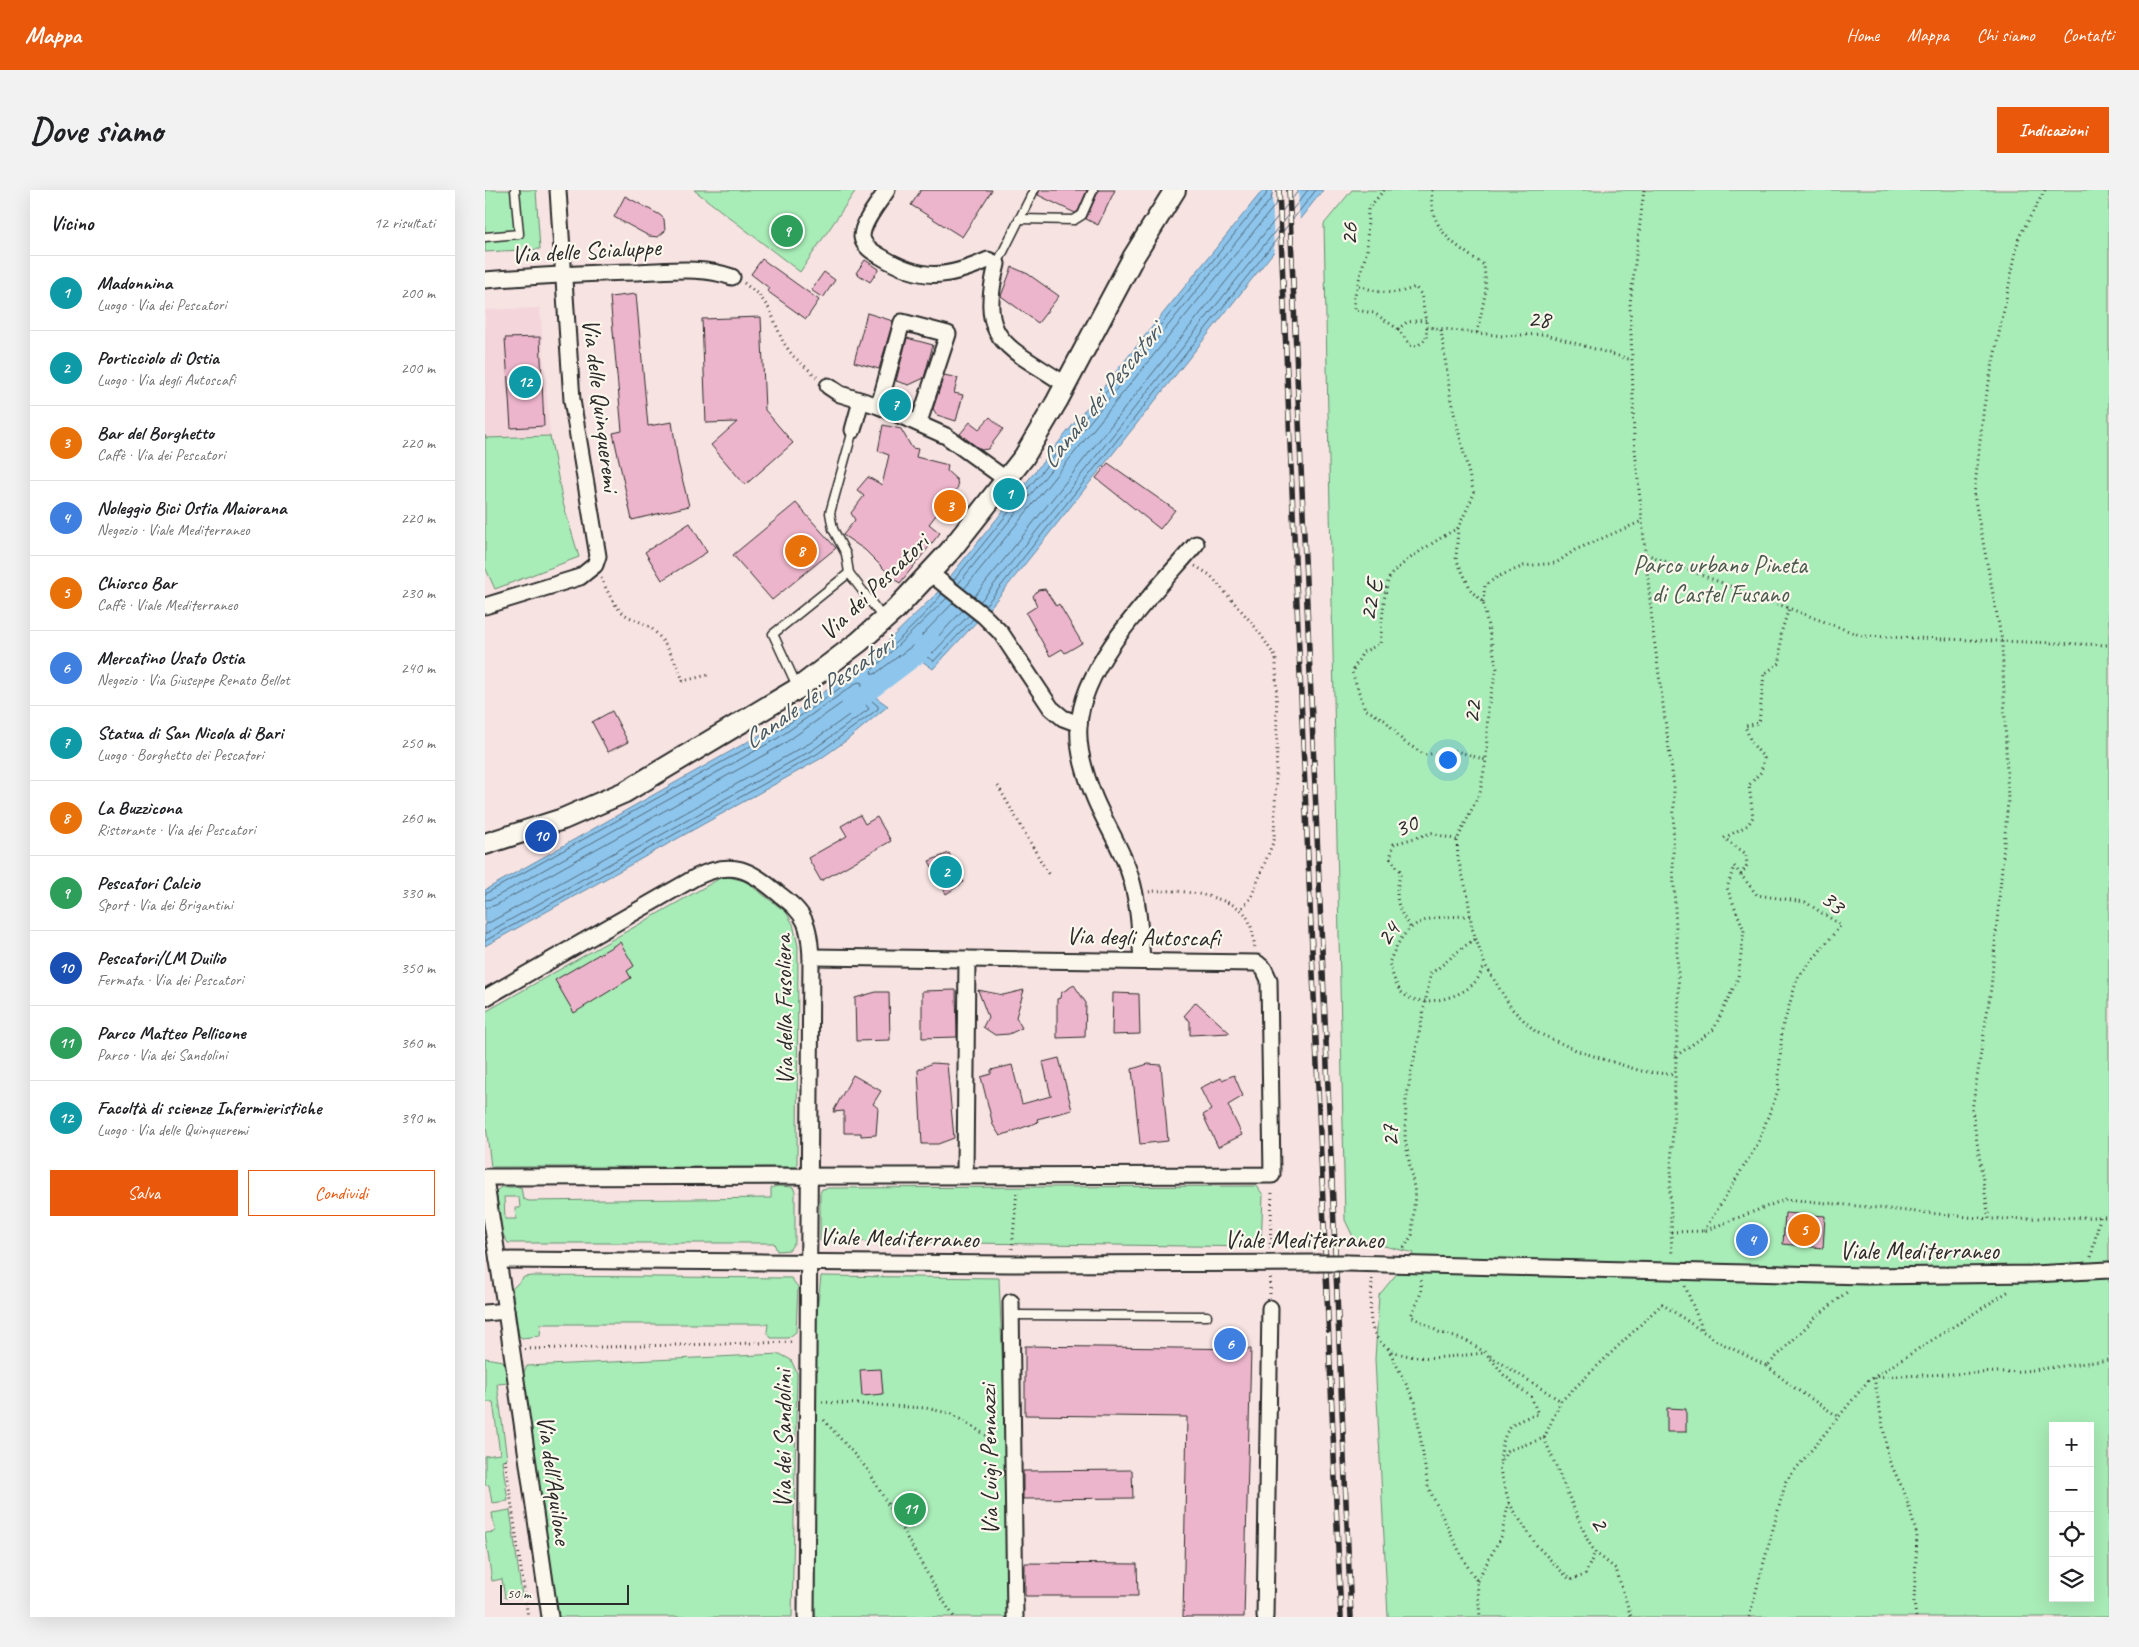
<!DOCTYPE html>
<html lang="it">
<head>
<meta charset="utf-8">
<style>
	body { margin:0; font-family:Caveat,sans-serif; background:#f2f2f2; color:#202124 }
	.controls { position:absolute; right:15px; bottom:15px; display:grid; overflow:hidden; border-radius:0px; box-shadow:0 5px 20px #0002 }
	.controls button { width:45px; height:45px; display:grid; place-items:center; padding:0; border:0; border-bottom:1px solid #e0e0e0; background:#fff; color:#202124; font:25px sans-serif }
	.scale { position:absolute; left:15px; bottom:12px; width:129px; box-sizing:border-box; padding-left:5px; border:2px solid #2b2b2b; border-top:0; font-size:14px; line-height:18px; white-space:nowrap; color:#2b2b2b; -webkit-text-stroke:4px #fbf7ec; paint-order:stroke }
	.you { position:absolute; left:962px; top:569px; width:18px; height:18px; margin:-12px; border:4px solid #fff; border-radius:50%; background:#1a73e8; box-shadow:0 0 0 8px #1a73e833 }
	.badge { display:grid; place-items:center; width:32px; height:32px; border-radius:50%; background:#ea580c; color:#fff; font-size:16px; font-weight:700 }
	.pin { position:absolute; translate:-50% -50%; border:2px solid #fff; box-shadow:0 1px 5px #0006 }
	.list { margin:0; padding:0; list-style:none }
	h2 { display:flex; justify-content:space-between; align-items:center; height:65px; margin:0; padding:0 20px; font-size:21px }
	h2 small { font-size:16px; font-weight:400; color:#757577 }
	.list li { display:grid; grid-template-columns:32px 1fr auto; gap:15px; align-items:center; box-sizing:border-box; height:75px; padding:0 20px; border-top:1px solid #e0e0e0 }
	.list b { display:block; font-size:19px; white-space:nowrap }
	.list p { margin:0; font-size:16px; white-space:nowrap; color:#757577 }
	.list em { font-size:16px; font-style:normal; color:#757577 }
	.actions { display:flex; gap:10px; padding:15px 20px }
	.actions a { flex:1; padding:11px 0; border:1px solid #ea580c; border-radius:0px; text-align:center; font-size:18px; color:#ea580c }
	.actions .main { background:#ea580c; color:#fff }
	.icon { flex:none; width:28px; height:28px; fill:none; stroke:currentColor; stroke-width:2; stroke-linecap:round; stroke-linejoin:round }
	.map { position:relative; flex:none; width:1624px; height:1427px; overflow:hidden; border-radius:0px }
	header { display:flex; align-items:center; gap:30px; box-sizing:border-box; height:70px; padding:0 25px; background:#ea580c; color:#fff }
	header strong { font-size:24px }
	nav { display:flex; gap:28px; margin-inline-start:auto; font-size:18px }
	.intro { display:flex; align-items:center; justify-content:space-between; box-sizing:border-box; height:120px; padding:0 30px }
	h1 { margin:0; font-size:35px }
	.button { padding:12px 22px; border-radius:0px; background:#ea580c; color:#fff; font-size:18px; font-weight:700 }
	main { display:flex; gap:30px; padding:0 30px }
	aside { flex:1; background:#fff; border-radius:0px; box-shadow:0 5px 20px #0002 }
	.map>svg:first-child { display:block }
	.built { fill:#f4d5db }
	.green { fill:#a8ecb7; stroke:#6a8c71; fill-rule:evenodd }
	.water { fill:#8dc5ec; stroke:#66879f }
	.pier { fill:#f7e3e2 }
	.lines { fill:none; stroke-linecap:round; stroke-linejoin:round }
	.shore { stroke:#526978; stroke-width:1 }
	.canal { stroke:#8dc5ec; stroke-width:18 }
	.building { fill:#edb5cb; stroke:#2b2b2b }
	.lane-casing { stroke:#2b2b2b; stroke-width:11 }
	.street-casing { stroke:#2b2b2b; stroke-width:19 }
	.secondary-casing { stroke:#2b2b2b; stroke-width:24 }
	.path { stroke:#2b2b2b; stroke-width:3; stroke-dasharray:1 4; stroke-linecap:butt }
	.lane { stroke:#fbf7ec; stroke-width:8 }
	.street { stroke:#fbf7ec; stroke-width:15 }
	.secondary { stroke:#fbf7ec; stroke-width:20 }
	.rail-casing { stroke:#2b2b2b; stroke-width:5.5 }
	.rail { stroke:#fbf7ec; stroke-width:4; stroke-dasharray:11; stroke-linecap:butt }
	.street-bridge-casing { stroke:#2b2b2b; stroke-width:19; stroke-linecap:butt }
	.street-bridge { stroke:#fbf7ec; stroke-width:15 }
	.labels { text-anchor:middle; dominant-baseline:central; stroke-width:4.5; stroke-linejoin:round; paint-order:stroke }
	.street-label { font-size:25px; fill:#2b2b2b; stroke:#fbf7ec }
	.park-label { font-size:25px; fill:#4a5b4e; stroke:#fbf7ec }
	.water-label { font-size:26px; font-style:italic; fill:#485965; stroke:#fbf7ec }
</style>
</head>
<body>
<header>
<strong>Mappa</strong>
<nav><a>Home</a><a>Mappa</a><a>Chi siamo</a><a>Contatti</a></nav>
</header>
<div class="intro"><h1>Dove siamo</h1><a class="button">Indicazioni</a></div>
<main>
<aside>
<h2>Vicino<small>12 risultati</small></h2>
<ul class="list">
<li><span class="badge" style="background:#0f9aa8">1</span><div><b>Madonnina</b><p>Luogo · Via dei Pescatori</p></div><em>200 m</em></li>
<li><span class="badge" style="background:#0f9aa8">2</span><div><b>Porticciolo di Ostia</b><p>Luogo · Via degli Autoscafi</p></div><em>200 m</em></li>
<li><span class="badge" style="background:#e8710a">3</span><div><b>Bar del Borghetto</b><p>Caffè · Via dei Pescatori</p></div><em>220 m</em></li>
<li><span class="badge" style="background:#3f7fe0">4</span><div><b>Noleggio Bici Ostia Maiorana</b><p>Negozio · Viale Mediterraneo</p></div><em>220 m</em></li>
<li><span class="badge" style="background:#e8710a">5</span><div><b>Chiosco Bar</b><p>Caffè · Viale Mediterraneo</p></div><em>230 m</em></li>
<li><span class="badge" style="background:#3f7fe0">6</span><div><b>Mercatino Usato Ostia</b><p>Negozio · Via Giuseppe Renato Bellot</p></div><em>240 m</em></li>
<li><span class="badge" style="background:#0f9aa8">7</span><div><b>Statua di San Nicola di Bari</b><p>Luogo · Borghetto dei Pescatori</p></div><em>250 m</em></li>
<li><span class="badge" style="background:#e8710a">8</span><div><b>La Buzzicona</b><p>Ristorante · Via dei Pescatori</p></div><em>260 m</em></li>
<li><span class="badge" style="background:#2e9e5b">9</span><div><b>Pescatori Calcio</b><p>Sport · Via dei Brigantini</p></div><em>330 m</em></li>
<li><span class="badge" style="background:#1a4fb4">10</span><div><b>Pescatori/LM Duilio</b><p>Fermata · Via dei Pescatori</p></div><em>350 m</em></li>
<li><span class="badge" style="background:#2e9e5b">11</span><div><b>Parco Matteo Pellicone</b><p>Parco · Via dei Sandolini</p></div><em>360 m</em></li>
<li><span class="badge" style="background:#0f9aa8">12</span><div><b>Facoltà di scienze Infermieristiche</b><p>Luogo · Via delle Quinqueremi</p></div><em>390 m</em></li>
</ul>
<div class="actions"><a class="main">Salva</a><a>Condividi</a></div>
</aside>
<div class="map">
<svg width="1624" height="1427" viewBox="0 0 1624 1427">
	<rect width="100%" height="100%" fill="#f7e3e2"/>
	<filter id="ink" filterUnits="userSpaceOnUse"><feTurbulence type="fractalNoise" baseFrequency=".02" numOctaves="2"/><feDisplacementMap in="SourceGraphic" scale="10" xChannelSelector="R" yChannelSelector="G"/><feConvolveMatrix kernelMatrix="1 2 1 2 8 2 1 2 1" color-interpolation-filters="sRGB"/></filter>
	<g filter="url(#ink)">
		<path class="built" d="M55 118 65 246 0 248V120Z"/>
		<g class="green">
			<path d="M0 0H51L55 59 0 62Z"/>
			<path d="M209 0H371L315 82Z"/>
			<path d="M867 0H1624V1427H903L890 1169 894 1105 929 1063 869 1049 860 1030 839 34ZM1568 1236H1605V1408H1568Z"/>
			<path d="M0 245 1 248 65 246 78 313 94 367 10 399 0 377Z"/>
			<path d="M239 686 260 691 301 722 308 734 313 756 312 977H6L0 927V822Z"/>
			<path d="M292 996 308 997 310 1002V1052L304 1060 292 1061 289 1053H23L17 1043 11 1001 16 997H36L38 1009 44 1011 286 1008V998ZM19 1007H34L35 1018H30L31 1029H20Z"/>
			<path d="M772 996 778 1005 776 1057 335 1051V1003L337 999 344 998Z"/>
			<path d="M48 1086 306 1088 313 1097 311 1142 303 1148H286L282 1142 283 1134H56L55 1146 37 1148 34 1146 27 1099 39 1087Z"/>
			<path d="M336 1086 514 1088 528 1427H330L322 1211Z"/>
			<path d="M295 1164 306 1170 312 1183 307 1427H73L37 1186 42 1176Z"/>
			<path d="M0 1168 18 1171 24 1193 12 1194 22 1269 17 1270 23 1311 7 1313 4 1295H0V1266L15 1264 8 1212H0Z"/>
			<path d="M25 1320 37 1406 20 1408 17 1389 7 1391 0 1343 10 1342 7 1323Z"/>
		</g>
		<path class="water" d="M778 0H838L508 414 448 479 430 466 385 503 403 516 362 550 335 569 0 756V700L287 538 366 483 395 459 451 404Z"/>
		<path class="pier" d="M787 0H813L815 32 789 65Z"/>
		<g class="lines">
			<g class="shore">
				<path d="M468 391 781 5 782 0"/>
				<path d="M473 394 786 9 788 0"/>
				<path d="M479 399 791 14 796 0"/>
				<path d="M489 407 814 0"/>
				<path d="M462 408 386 481 387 484H390L427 456H434L448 463 484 425"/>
				<path d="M495 412 823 0"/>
				<path d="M468 413 437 445V448L447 453 478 420"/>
				<path d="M500 416 831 0"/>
				<path d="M0 704 289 543C350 504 411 460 457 404"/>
				<path d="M0 710 7 709 293 548 373 492 377 493 375 507 384 519 329 559 0 744"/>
				<path d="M0 718 11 715 297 555 364 508 367 509 372 516 371 520 325 553 0 735"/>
				<path d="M0 751 332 564 393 519V516L381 506 383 498 428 462H433L449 471 488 429"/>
			</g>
			<path class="canal" d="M365 516 431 466 446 450"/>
		</g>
		<g class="building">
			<path d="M436 0H507L477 47 426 15Z"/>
			<path d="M555 0H602L593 21 590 23 553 5Z"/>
			<path d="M614 0H630L613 35 601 29Z"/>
			<path d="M140 6 175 25 179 29 180 41 173 47 164 46 129 27Z"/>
			<path d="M277 69 334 110 321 129 282 101 284 98 266 84Z"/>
			<path d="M380 70 394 79 385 92 371 83Z"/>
			<path d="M527 77 543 84 574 106 553 133 516 106Z"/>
			<path d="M339 82 350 90 338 108 326 100Z"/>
			<path d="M151 104 163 236 187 232 193 272 204 316 147 330 128 243 137 241 125 107Z"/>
			<path d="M382 123 408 131 394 179 369 172Z"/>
			<path d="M276 127 280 220 308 253 260 295 226 255 252 232 221 233 217 129Z"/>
			<path d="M55 147 59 236 26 238 20 148Z"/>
			<path d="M422 148 448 155 439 188 424 195 411 191Z"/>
			<path d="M459 185 473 188 469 203 478 205 471 231 452 225 448 219Z"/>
			<path d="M505 227 518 239 503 259 496 260 475 244 485 232 494 239Z"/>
			<path d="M398 235 416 239 427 258 433 259 431 267 463 275 462 281 472 290 473 297 444 334 455 343 415 393 401 384 403 383 380 360 358 345 370 330 366 323 379 306 372 300 383 287 397 295 404 265 393 261Z"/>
			<path d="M623 273 690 320 675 339 611 288Z"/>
			<path d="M311 313 351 358 287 410 248 365Z"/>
			<path d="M205 333 222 362 177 390 160 362Z"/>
			<path d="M560 399 571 416 574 414 597 453 580 463 577 459 565 466 541 423 552 416 548 406 553 400Z"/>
			<path d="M127 521 143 552 123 562 107 532Z"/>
			<path d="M375 625 380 634 392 627 406 651 336 691 323 668 362 646 356 636Z"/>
			<path d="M464 663 479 692 461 704 444 671Z"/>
			<path d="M135 752 149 776 142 781 146 788 89 823 70 790Z"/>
			<path d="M589 795 601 813 600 847 572 848V809L575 808 576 803Z"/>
			<path d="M471 800 472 847 437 848V801Z"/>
			<path d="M493 800 518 805 539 800 531 827 537 838 524 844 510 845 498 837 503 827Z"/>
			<path d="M391 802H404L405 850 371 851 370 808Z"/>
			<path d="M628 803 654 804 655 844 627 845Z"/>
			<path d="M711 812 745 843 705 845V831L699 826Z"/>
			<path d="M574 868 587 920 552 929 553 932 515 946 508 935 496 887 506 884V880L527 875 537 914 566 906 558 872Z"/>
			<path d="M447 873 462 874 469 948 453 954H437L433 880Z"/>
			<path d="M663 874 676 875 683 951 655 954 647 879Z"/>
			<path d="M368 885 396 901 388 914 393 918 391 945 376 946V943H359V921L348 922Z"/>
			<path d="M749 885 758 906 743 915 757 945 733 957 718 925 726 920 715 898 736 888 737 890Z"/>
			<path d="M1300 1023 1340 1026 1338 1058 1298 1054Z"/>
			<path d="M540 1156 766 1159 759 1427H698L702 1227 540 1225Z"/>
			<path d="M396 1179 398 1204 377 1206 375 1180Z"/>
			<path d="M1182 1218 1201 1219V1242H1182Z"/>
			<path d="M647 1280 648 1308 538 1309V1281Z"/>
			<path d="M540 1373 652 1374 653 1406H540Z"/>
		</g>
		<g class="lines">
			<defs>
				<g id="lane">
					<path d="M534 29 589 30 597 25 608 0"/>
					<path d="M0 47 34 44 30 0"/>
					<path d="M512 74 549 0"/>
					<path d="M364 383 361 364 348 339 345 323 368 240"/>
					<path d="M312 496 288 444 364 383 398 428"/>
					<path d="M527 1125 722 1126"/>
				</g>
				<g id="street">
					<path d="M402 0C394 13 377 32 377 47 378 56 388 62 395 66 436 91 460 89 503 70L512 74C492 153 522 155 581 195"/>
					<path d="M0 90C51 86 102 83 153 82 184 81 217 76 247 87"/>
					<path d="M343 196 355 204 394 216 461 246 522 290"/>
					<path d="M394 216 417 132 463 144 434 232"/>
					<path d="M368 240 376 211"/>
					<path d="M445 383 499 426 516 443 566 518 578 528 594 534"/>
					<path d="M0 416 95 387 110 375 113 366 87 210 73 0"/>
					<path d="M657 771C655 743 654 713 645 685 637 659 621 635 610 609 601 587 592 561 594 536 597 472 671 401 711 354"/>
					<path d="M0 808 211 687C248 669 265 680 294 704 304 712 315 720 320 732 325 743 325 755 326 767L321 1427"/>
					<path d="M480 985 482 769"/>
					<path d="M0 987 787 985 784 790 779 779 772 773 326 767"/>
					<path d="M0 989 21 1121 65 1427"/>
					<path d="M13 1070 526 1074 832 1073"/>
					<path d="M862 1073 1381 1086 1549 1084 1624 1080"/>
					<path d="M526 1112 530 1427"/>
					<path d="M0 1123 21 1121"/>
					<path d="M780 1427 785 1118"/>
				</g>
				<path id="secondary" d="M0 654 78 629 140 602 312 499 374 452 411 419 465 361 539 267 572 211 649 66 690 0"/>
			</defs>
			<use href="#lane" class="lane-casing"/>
			<use href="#street" class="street-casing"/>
			<use href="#secondary" class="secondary-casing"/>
			<g class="path">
				<path d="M899 0 883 19 882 60 869 108 870 120 889 123 913 139 922 132 941 130"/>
				<path d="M947 0C943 40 970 55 999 75L1001 100 992 143"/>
				<path d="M1159 0 1145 114 1147 170 1149 249 1168 441 1189 596 1188 675 1194 804 1185 1001 1187 1066"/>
				<path d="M1560 0 1534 47 1499 216 1489 305 1517 451 1523 611 1506 798 1487 920 1504 1029 1615 1027"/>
				<path d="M259 93 274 105 285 120 298 152 308 166 332 187"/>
				<path d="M874 96C895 103 910 106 930 97L936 104 942 137 1018 146 1059 144 1147 170"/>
				<path d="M913 139 925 155 932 156 941 149 942 137"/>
				<path d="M956 140 966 211 989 304 973 338 971 369 987 402 998 412 1012 479 1003 517 1001 570 995 602 972 650 973 669 982 702 987 738 1000 775 1027 819 1051 842 1093 861 1156 881 1190 885"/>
				<path d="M973 338C958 346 916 372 906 385 898 396 897 439 895 454L878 462 867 482 880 519 901 531 918 551 940 565 968 560 1001 570"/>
				<path d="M1161 364 1377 446 1624 455"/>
				<path d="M710 376 725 385 754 418 772 439 791 468 792 554 789 650 766 708 755 720"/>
				<path d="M116 388C121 398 126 410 133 418 142 429 155 430 166 438 180 450 192 473 198 491L223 485"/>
				<path d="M998 412 1000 395 1014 386 1039 376 1071 373 1090 360 1157 331"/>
				<path d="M513 596 565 687"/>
				<path d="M1256 685 1262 675 1261 664 1239 648 1263 635 1268 627 1264 595 1276 582 1279 568 1266 552 1260 536 1274 533 1279 484 1295 473 1296 443 1304 418"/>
				<path d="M664 702C686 697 746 706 760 724 767 733 768 747 770 758"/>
				<path d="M985 726C940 727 922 727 904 773 907 781 909 791 914 799 928 821 976 809 990 792 994 788 997 780 999 775"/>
				<path d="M925 737C911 717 909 705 916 682L905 668 909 654 947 643 972 650"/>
				<path d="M1191 866 1229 839 1253 788 1259 740 1242 698 1249 676 1272 705 1320 712 1356 735 1312 789 1297 840 1293 901 1272 955 1219 1041"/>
				<path d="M1186 1042 1219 1041 1301 1009 1504 1029"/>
				<path d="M919 1058 927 1045 930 1003 920 949 921 910 946 783C962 773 974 758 991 749"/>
				<path d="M527 1059 532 1000"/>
				<path d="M785 1059 787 1001"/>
				<path d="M1606 1067 1615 1027H1624"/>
				<path d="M887 1089C887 1103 884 1118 886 1132 894 1181 965 1166 1000 1163"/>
				<path d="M936 1090V1103L926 1126 954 1142 982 1151 1001 1163 1019 1185 1046 1207 1053 1224C1021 1233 1018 1242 1015 1273"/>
				<path d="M1200 1096 1218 1141"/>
				<path d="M785 1104V1088"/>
				<path d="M903 1158 930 1212 943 1297 978 1369 992 1391 995 1427"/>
				<path d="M40 1159 309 1152"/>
				<path d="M1005 1166 1076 1211"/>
				<path d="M1282 1176 1308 1197 1354 1227"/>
				<path d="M337 1212 441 1218 467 1224 512 1252"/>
				<path d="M339 1230 383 1280 454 1404 469 1427"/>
				<path d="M1059 1248 1103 1351 1110 1362 1131 1379 1146 1427"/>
				<path d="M20 1269 43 1427"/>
				<path d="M1024 1313 1052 1356 1085 1390 1100 1385 1110 1362"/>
				<path d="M992 1391 1016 1347 1024 1312 1014 1277 1022 1261 1059 1248 1076 1211 1177 1114 1232 1151 1282 1176 1330 1128 1362 1102"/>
				<path d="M1264 1427 1301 1291 1383 1191 1524 1101"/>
				<path d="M1431 1427 1429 1412 1432 1345 1420 1304 1404 1270 1389 1187 1540 1181 1624 1170"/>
			</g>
			<use href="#lane" class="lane"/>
			<use href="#street" class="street"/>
			<use href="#secondary" class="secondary"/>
			<defs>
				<g id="rail">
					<path d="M794 0 856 1427"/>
					<path d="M804 0 866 1427"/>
				</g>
			</defs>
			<use href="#rail" class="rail-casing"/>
			<use href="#rail" class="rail"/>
			<defs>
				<path id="street-bridge" d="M832 1073H862"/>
			</defs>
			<use href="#street-bridge" class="street-bridge-casing"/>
			<use href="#street-bridge" class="street-bridge"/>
		</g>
	</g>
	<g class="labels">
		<g class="street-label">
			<text transform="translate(864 44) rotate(-87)">26</text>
			<text transform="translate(101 61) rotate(-3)">Via delle Scialuppe</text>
			<text transform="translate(1054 129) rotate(4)">28</text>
			<text transform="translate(116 215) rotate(83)">Via delle Quinqueremi</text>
			<text transform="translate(389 397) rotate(-44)">Via dei Pescatori</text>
			<text transform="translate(886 410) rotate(-78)">22 E</text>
			<text transform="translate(987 522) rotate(-83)">22</text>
			<text transform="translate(921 636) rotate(-23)">30</text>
			<text transform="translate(1348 712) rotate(40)">33</text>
			<text transform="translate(903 744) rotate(-56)">24</text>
			<text transform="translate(658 747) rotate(1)">Via degli Autoscafi</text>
			<text transform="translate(299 820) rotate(-91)">Via della Fusoliera</text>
			<text transform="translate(905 946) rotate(-93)">27</text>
			<text transform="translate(414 1048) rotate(1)">Viale Mediterraneo</text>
			<text x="819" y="1050">Viale Mediterraneo</text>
			<text x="1434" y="1061">Viale Mediterraneo</text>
			<text transform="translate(298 1249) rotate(-90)">Via dei Sandolini</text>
			<text transform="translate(504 1270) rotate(-91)">Via Luigi Pennazzi</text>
			<text transform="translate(69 1290) rotate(82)">Via dell'Aquilone</text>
			<text transform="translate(1115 1333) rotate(65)">2</text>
		</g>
		<g class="park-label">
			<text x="1235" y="375">Parco urbano Pineta<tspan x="1235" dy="29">di Castel Fusano</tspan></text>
		</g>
		<g class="water-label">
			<text transform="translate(616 206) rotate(-51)">Canale dei Pescatori</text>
			<text transform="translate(333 502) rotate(-35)">Canale dei Pescatori</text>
		</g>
	</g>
</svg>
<div class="controls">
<button>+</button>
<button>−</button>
<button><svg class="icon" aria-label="locate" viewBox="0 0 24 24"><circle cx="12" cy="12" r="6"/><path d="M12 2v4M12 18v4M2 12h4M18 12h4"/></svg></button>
<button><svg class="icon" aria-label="layers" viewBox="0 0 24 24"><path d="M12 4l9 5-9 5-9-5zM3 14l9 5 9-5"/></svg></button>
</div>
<div class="scale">50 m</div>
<div class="you"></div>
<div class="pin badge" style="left:524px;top:304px;background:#0f9aa8">1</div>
<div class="pin badge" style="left:461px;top:682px;background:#0f9aa8">2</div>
<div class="pin badge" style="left:465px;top:316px;background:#e8710a">3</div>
<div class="pin badge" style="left:1267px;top:1050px;background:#3f7fe0">4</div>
<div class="pin badge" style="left:1319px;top:1040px;background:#e8710a">5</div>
<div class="pin badge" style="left:745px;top:1154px;background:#3f7fe0">6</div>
<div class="pin badge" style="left:410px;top:215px;background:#0f9aa8">7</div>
<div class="pin badge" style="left:316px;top:361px;background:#e8710a">8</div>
<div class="pin badge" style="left:302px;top:41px;background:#2e9e5b">9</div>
<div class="pin badge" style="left:56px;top:646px;background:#1a4fb4">10</div>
<div class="pin badge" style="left:425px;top:1319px;background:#2e9e5b">11</div>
<div class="pin badge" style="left:40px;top:192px;background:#0f9aa8">12</div>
</div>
</main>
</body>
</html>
